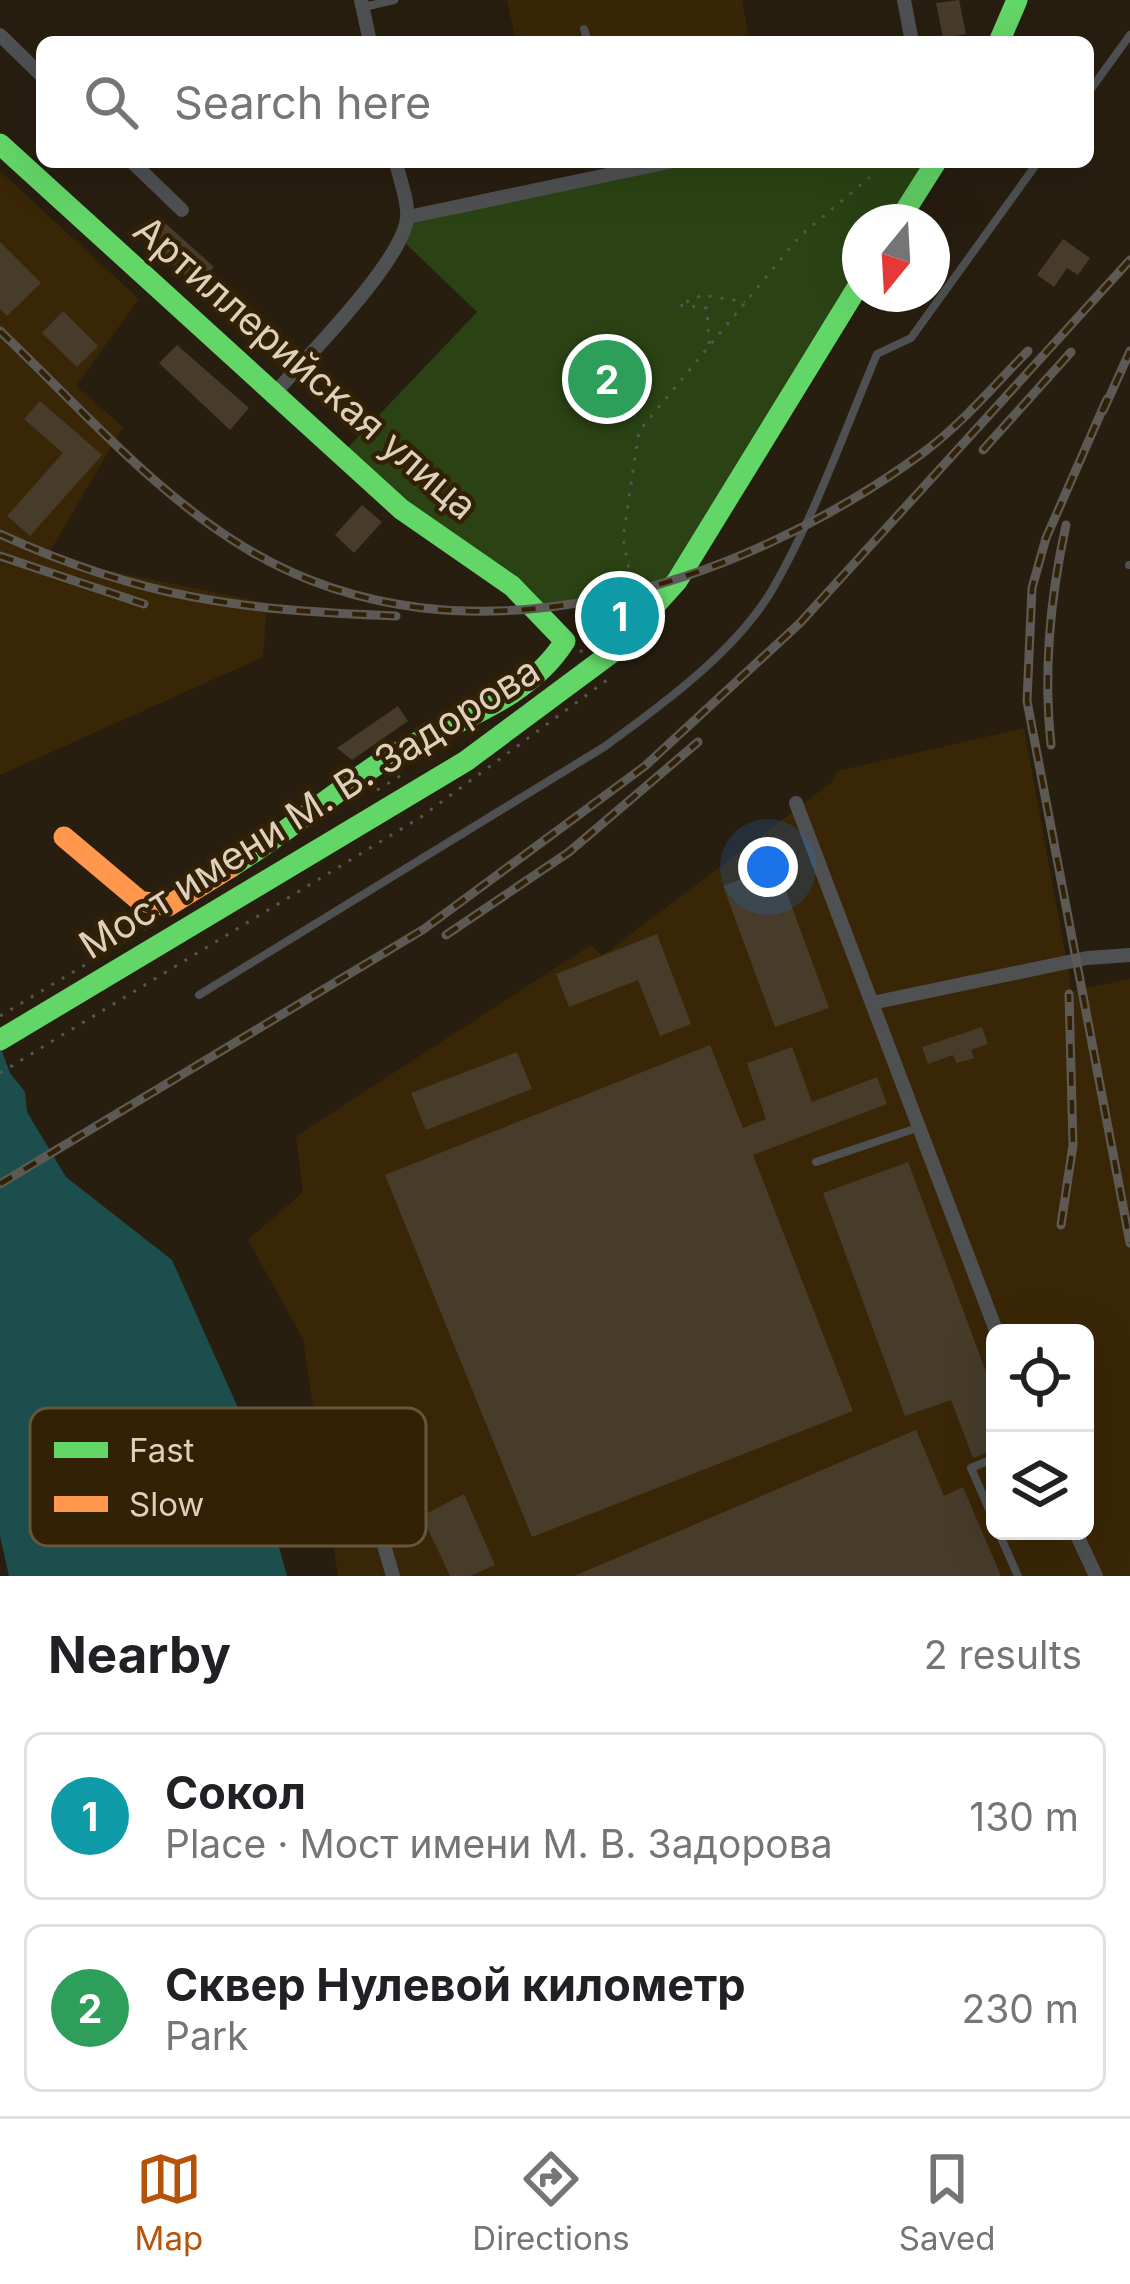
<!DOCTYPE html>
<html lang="en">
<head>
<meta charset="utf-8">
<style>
	body { margin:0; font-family:Inter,sans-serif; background:#f6f6f6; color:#202124 }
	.controls { position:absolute; right:36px; bottom:36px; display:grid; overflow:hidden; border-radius:18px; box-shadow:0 12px 48px #0002 }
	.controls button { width:108px; height:108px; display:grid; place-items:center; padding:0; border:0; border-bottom:3px solid #e0e0e0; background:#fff; color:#202124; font:60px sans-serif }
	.compass { position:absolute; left:842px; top:204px; width:108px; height:108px; border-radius:50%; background:#fff; box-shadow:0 12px 48px #0002; rotate:198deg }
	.you { position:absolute; left:768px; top:867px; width:42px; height:42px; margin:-30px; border:9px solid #fff; border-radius:50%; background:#1a73e8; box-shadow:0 0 0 18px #1a73e833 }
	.badge { display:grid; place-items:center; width:78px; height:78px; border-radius:50%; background:#b45309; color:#fff; font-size:39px; font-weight:700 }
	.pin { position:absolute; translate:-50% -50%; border:6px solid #fff; box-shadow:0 3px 12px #0006 }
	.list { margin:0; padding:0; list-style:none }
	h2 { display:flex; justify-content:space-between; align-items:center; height:156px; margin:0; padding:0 48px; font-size:51px }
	h2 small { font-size:39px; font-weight:400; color:#757577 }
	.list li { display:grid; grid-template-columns:78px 1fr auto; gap:36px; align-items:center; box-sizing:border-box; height:168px; margin:0 24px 24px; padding:0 24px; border:3px solid #e0e0e0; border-radius:18px }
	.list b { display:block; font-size:45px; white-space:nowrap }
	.list p { margin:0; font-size:39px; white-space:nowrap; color:#757577 }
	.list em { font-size:39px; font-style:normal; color:#757577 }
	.icon { flex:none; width:66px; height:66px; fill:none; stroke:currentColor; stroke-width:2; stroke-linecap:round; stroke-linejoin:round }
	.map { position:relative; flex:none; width:1130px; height:1576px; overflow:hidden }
	.search { position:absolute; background:#fff; box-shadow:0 12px 48px #0002; left:36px; right:36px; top:36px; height:132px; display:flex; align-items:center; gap:30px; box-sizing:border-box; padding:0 42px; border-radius:18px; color:#757577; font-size:45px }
	.sheet { height:540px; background:#fff }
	nav { display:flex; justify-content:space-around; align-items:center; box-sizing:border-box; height:168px; border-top:3px solid #e0e0e0; background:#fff; font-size:33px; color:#757577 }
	nav a { display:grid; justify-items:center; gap:6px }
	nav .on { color:#b45309 }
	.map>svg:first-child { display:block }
	.built { fill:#392606; fill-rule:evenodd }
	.green { fill:#2b4314 }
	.water { fill:#1b4e4d }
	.building { fill:#473c2a }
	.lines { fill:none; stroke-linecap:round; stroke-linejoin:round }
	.path { stroke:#575452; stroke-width:3; stroke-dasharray:3 9; stroke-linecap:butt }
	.lane { stroke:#4e5052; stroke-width:8 }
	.street { stroke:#4e5052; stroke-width:14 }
	.fast { stroke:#63d668; stroke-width:21 }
	.slow { stroke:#ff974d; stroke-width:21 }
	.rail-casing { stroke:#5d5a56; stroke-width:9 }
	.rail { stroke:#322105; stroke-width:4.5; stroke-dasharray:14; stroke-linecap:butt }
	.labels { text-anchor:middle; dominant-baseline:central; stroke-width:9; stroke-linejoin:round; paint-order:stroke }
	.street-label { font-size:39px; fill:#ded0bd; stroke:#322105 }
	.key { fill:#322105; stroke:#66563c; stroke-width:3 }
	.key-label { font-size:33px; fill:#ded0bd }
</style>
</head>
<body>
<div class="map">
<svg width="1130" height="1576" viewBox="0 0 1130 1576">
	<rect width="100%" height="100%" fill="#281e10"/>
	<g class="built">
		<path d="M507 0H742L749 40 516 42Z"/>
		<path d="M0 171 139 299 76 386 123 427 46 558 267 603 263 657 0 775Z"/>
		<path d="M1024 728 1072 991 1130 979V1576H338L303 1339 248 1240 303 1192 296 1136 591 945 602 956 832 782 837 771ZM995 1333H1085V1531H995Z"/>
	</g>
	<path class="green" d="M669 162H936L898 222H860V283L677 581 536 606 341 455 477 312 400 238 408 217Z"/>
	<path class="water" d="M0 1046 10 1073 25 1092 27 1112 66 1177 172 1260 243 1419 287 1576H9L0 1536Z"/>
	<g class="building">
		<path d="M959 0 966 34 943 38 936 3Z"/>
		<path d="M164 222 214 267 197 286 147 241Z"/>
		<path d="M1063 239 1090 258 1078 275 1067 268 1054 287 1037 275Z"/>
		<path d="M0 242 41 283 7 316 0 309Z"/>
		<path d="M63 311 98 346 77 367 42 333Z"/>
		<path d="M177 345 249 408 230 430 159 363Z"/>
		<path d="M40 401 102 455 30 536 7 516 63 453 24 419Z"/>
		<path d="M362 505 382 522 354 553 335 535Z"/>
		<path d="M398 706 408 721 352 760 337 748Z"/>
		<path d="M777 866 829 1008 775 1027 723 886Z"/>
		<path d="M657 934 691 1024 660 1036 638 980 569 1007 556 974Z"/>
		<path d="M982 1027 988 1044 971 1050 974 1058 957 1063 953 1055 928 1064 922 1047Z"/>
		<path d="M710 1045 743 1128 766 1119 747 1063 792 1047 812 1102 877 1077 887 1104 753 1155 853 1411 532 1537 385 1175Z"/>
		<path d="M517 1052 532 1089 426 1130 411 1093Z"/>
		<path d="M908 1162 995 1396V1449L973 1458 951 1400 905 1416 823 1193Z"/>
		<path d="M916 1430 944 1496 963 1487 1001 1576H574Z"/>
		<path d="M464 1494 495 1565 470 1576H450L422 1516Z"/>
	</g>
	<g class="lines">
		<g class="path">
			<path d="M709 344 707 308 679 305 703 295 745 302"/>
			<path d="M633 591 623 538 639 431 800 236 870 177"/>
			<path d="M646 645 662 625"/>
			<path d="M580 652 606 632"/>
			<path d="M377 790 400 776"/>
			<path d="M0 1016 153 924"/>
			<path d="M0 1073 421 817 607 680"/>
		</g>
		<g class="lane">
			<path d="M364 7 394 0"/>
			<path d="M584 29 588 42"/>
			<path d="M1088 93 1130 35"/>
			<path d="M1129 565H1130"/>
			<path d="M199 995 604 747C662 705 735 652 772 590 815 516 844 432 877 354L911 338 1038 162"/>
			<path d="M816 1162 920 1127"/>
			<path d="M995 1458 971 1468 995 1523"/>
			<path d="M998 1531 1018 1576"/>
		</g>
		<g class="street">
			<path d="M361 0 370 42"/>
			<path d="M904 0 912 42"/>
			<path d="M0 35 42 76"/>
			<path d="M132 162 182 210"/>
			<path d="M408 217 669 162"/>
			<path d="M274 394C305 359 403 261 407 218 409 202 399 178 396 162"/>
			<path d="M796 803 997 1333"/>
			<path d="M872 1003 1087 958 1130 955"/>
			<path d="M371 1501 393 1576"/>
			<path d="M1075 1531 1096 1576"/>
		</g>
		<g class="fast">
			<path d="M999 42 1017 0"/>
			<path d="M0 144 401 509 512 586 565 641C524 707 436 725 375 766 326 799 281 836 231 867"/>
			<path d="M898 222 936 162"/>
			<path d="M0 1040 466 761 614 651 677 581 860 283"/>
		</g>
		<path class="slow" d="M64 837 140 901 168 906 231 867"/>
		<defs>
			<g id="rail">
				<path d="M0 331C80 407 156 496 252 552 465 676 740 587 924 452 962 424 995 384 1028 351"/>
				<path d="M1107 399 1046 538 1032 588 1027 701 1130 1243"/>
				<path d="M1103 411 1130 351"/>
				<path d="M983 450 1071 352"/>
				<path d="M0 534C143 599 242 610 396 616"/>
				<path d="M0 556 144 604"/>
				<path d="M1051 745C1043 671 1050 598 1066 525"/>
				<path d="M446 935 569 852 698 742"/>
				<path d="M0 1184 424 929 645 766 800 623 1130 260"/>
				<path d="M1061 1225 1073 1145 1069 994"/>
			</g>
		</defs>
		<use href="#rail" class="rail-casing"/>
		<use href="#rail" class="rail"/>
	</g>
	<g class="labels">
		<g class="street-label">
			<text transform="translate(306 367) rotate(41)">Артиллерийская улица</text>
			<text transform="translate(309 807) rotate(-32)">Мост имени М. В. Задорова</text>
		</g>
	</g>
	<rect x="30" y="1408" width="396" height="138" rx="18" class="key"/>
	<rect x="54" y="1442" width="54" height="16" fill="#63d668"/>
	<rect x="54" y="1496" width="54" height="16" fill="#ff974d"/>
	<g class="key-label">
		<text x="129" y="1462">Fast</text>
		<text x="129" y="1516">Slow</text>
	</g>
</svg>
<div class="controls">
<button><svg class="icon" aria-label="locate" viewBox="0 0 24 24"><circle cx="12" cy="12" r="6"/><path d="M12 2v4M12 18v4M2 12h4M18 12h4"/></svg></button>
<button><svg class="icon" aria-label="layers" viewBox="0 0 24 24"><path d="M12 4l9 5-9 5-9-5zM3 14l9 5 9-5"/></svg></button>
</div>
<svg class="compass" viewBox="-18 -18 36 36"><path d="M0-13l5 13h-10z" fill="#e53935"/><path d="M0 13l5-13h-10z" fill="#757577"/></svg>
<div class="you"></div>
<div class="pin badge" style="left:620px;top:616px;background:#0f9aa8">1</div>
<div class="pin badge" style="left:607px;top:379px;background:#2e9e5b">2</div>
<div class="search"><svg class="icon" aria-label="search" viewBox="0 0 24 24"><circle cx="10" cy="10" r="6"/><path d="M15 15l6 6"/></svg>Search here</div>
</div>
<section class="sheet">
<h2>Nearby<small>2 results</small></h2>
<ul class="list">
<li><span class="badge" style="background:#0f9aa8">1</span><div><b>Сокол</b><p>Place · Мост имени М. В. Задорова</p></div><em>130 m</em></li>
<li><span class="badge" style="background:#2e9e5b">2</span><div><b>Сквер Нулевой километр</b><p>Park</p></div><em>230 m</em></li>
</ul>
</section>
<nav>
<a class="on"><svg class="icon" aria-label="map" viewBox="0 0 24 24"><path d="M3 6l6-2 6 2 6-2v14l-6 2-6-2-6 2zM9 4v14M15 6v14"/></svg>Map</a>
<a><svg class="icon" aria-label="directions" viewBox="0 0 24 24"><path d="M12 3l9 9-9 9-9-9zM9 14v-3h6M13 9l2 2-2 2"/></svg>Directions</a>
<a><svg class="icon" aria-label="saved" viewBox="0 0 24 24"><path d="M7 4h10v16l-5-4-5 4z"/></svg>Saved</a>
</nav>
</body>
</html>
